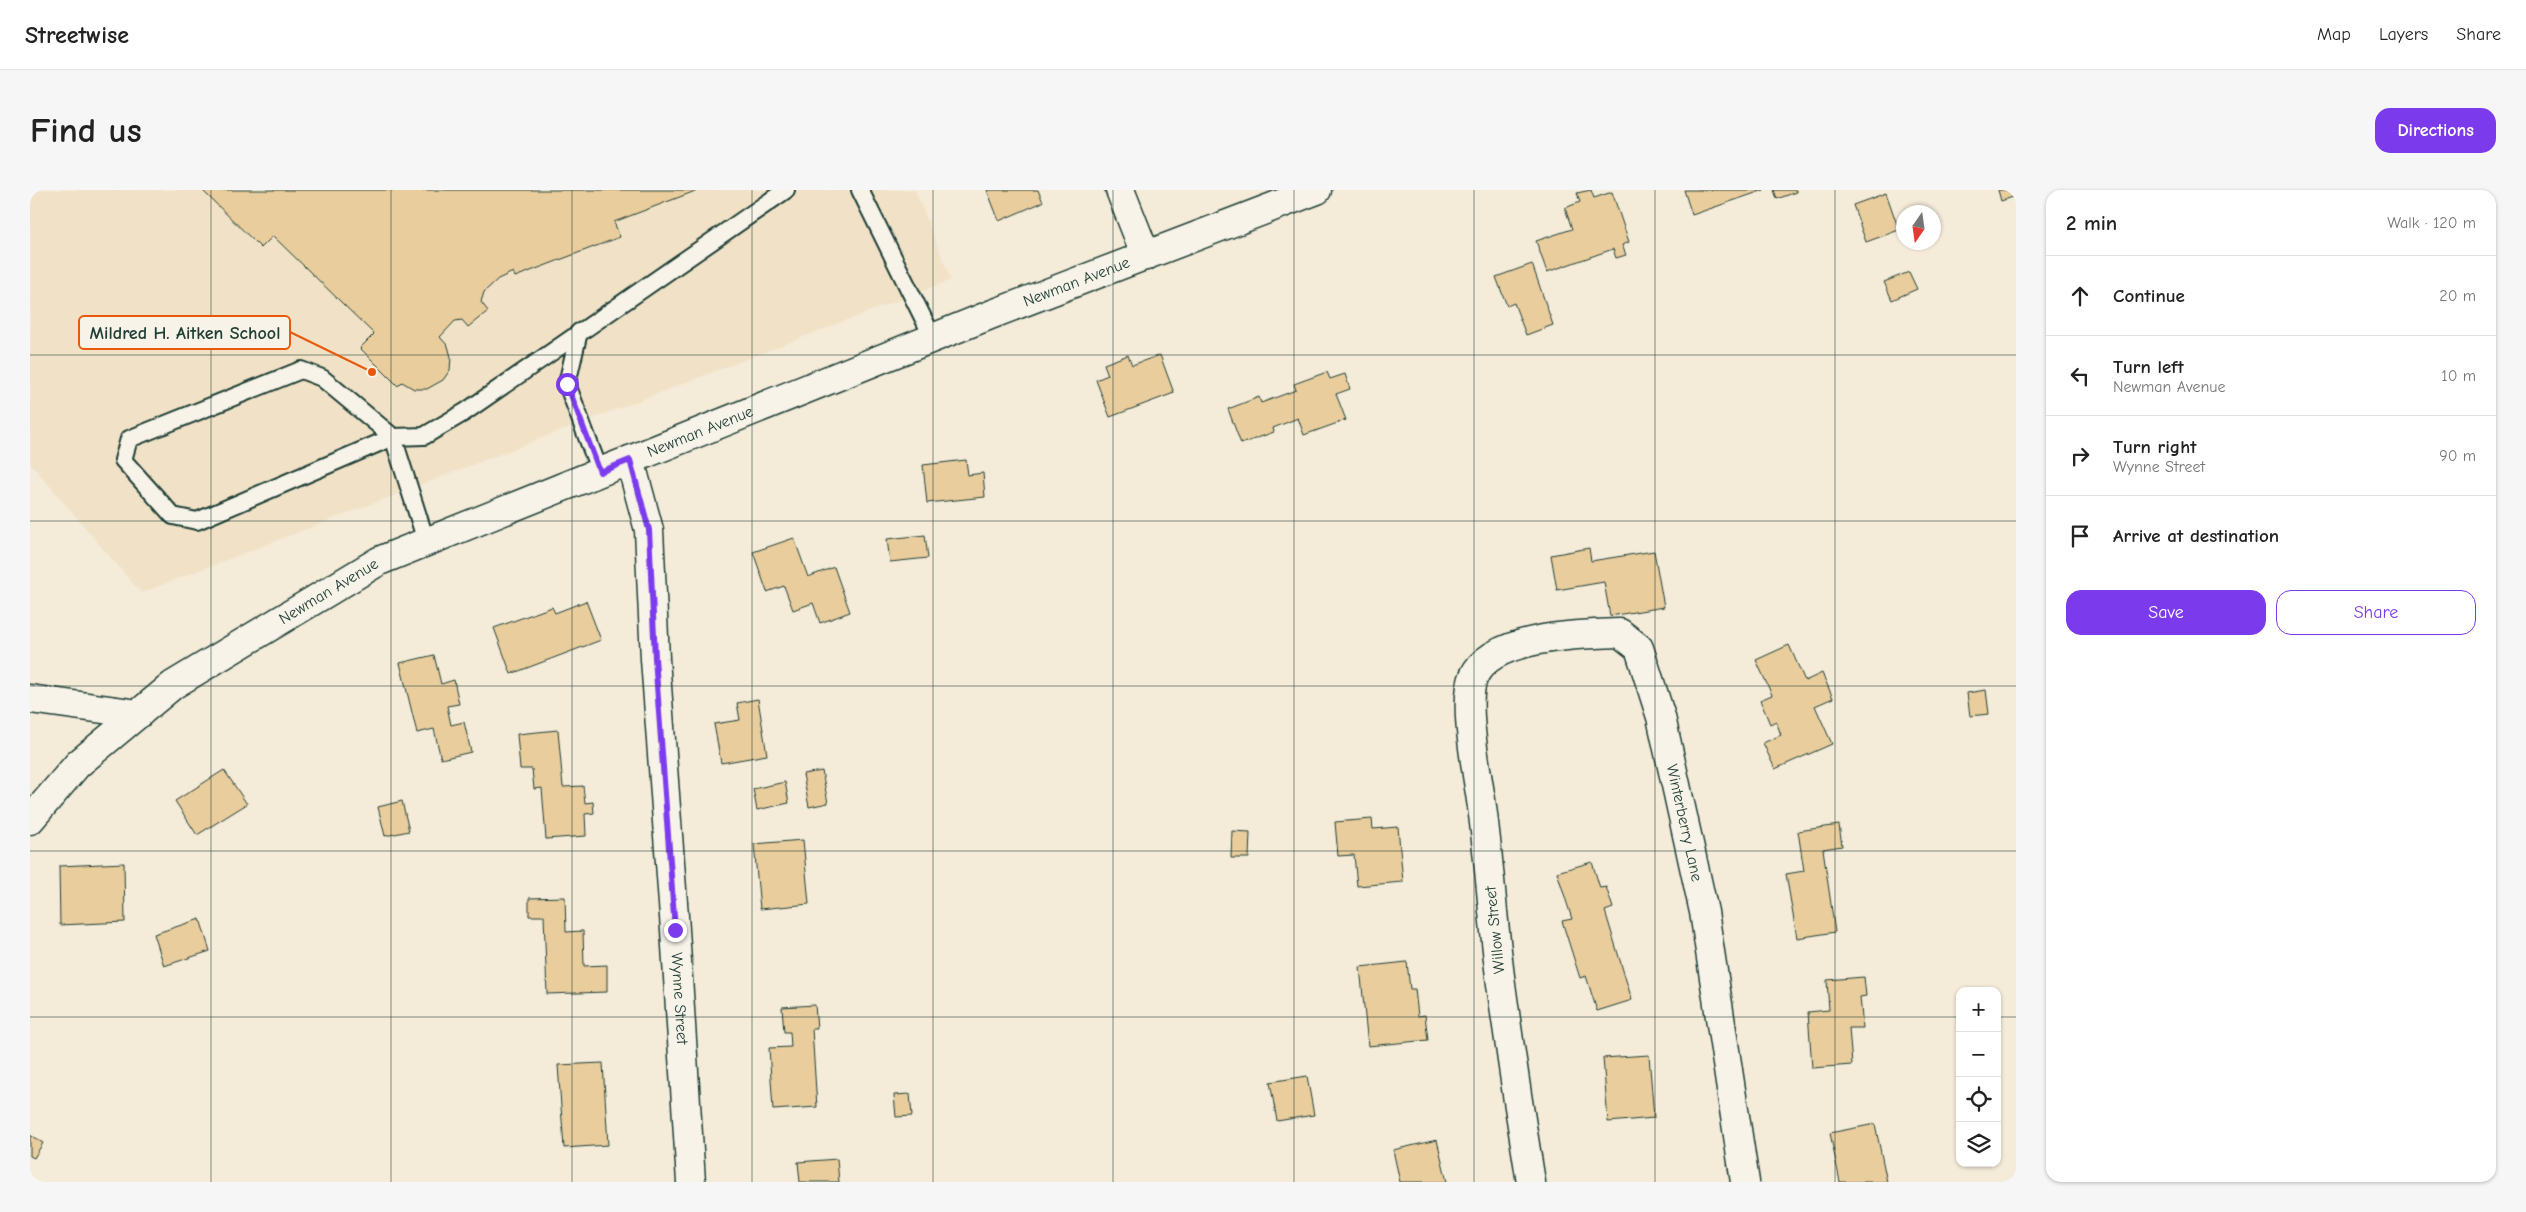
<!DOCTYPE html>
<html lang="en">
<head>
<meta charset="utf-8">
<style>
	body { margin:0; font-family:"Comic Neue",sans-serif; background:#f6f6f6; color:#222 }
	.controls { position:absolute; right:15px; bottom:15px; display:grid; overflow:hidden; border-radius:10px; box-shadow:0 1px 4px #0004 }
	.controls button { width:45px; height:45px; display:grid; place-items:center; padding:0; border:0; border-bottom:1px solid #e0e0e0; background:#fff; color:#222; font:25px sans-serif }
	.compass { position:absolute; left:1866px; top:15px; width:45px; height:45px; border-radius:50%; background:#fff; box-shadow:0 1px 4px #0004; rotate:193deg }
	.stop { position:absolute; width:15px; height:15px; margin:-11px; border:4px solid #7c3aed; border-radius:50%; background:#fff }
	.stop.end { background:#7c3aed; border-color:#fff; box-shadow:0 1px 5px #0008 }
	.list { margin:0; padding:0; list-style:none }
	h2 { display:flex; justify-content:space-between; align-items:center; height:65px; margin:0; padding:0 20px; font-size:21px }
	h2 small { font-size:16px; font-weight:400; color:#767676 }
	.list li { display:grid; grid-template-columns:32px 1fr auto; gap:15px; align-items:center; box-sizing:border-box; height:80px; padding:0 20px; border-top:1px solid #e0e0e0 }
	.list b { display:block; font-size:19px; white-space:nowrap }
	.list p { margin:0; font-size:16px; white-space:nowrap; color:#767676 }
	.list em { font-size:16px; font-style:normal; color:#767676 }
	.actions { display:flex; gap:10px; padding:15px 20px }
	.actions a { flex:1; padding:11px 0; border:1px solid #7c3aed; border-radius:15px; text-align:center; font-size:18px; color:#7c3aed }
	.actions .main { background:#7c3aed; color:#fff }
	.icon { flex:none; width:28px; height:28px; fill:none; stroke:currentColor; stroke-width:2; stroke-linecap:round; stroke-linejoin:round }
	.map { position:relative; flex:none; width:1986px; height:992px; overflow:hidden; border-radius:15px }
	header { display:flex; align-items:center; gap:30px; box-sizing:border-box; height:70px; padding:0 25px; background:#fff; border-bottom:1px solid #e0e0e0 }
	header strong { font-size:24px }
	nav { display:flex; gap:28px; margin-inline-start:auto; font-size:18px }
	.intro { display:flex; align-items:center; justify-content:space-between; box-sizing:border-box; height:120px; padding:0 30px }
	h1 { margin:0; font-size:35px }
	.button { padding:12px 22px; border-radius:15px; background:#7c3aed; color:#fff; font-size:18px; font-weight:700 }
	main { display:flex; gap:30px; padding:0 30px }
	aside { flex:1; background:#fff; border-radius:15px; box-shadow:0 1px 4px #0004 }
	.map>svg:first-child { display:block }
	.built { fill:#f1e2c7 }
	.building { fill:#e9cd9d; stroke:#1f3d34 }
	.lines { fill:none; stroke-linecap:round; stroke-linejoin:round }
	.service-casing { stroke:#1f3d34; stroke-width:20 }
	.minor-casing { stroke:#1f3d34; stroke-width:31 }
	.secondary-casing { stroke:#1f3d34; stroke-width:31 }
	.service { stroke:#f7f3e8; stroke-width:16 }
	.minor { stroke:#f7f3e8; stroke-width:28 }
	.secondary { stroke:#f7f3e8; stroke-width:28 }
	.route { stroke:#7c3aed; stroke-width:6 }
	.grid { fill:none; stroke:#1f3d34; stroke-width:1; stroke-opacity:0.55 }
	.labels { text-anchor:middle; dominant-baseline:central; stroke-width:4; stroke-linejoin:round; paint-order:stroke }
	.street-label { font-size:16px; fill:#1f3d34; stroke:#f7f3e8 }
	.leader { fill:none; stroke:#e8590c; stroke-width:2 }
	.callout-dot { fill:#e8590c; stroke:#f7f3e8; stroke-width:2 }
	.callout { fill:#f7f3e8; stroke:#e8590c; stroke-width:2 }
	.callout-label { font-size:18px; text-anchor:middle; font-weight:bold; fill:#1f3d34 }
</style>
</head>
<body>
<header>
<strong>Streetwise</strong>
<nav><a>Map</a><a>Layers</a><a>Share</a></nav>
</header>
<div class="intro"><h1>Find us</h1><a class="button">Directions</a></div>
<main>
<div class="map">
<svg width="1986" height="992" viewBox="0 0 1986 992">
	<rect width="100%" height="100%" fill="#f4ebd9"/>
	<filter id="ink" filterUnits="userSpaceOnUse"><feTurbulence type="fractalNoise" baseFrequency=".02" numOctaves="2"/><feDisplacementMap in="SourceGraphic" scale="10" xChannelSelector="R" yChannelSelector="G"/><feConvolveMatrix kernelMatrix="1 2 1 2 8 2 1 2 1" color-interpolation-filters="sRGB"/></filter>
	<g filter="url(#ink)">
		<path class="built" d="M0 0H885L921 90 111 403 0 273Z"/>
		<g class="building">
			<path d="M172 0H668L584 32 590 47 485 87 483 82 468 89 454 102 451 112 458 121 438 137 432 130 425 131 410 147 418 156 421 167 420 180 413 190 397 199H384L372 192 368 196 330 158 344 144 243 46 231 58Z"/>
			<path d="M957 0H1008L1013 12 969 31Z"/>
			<path d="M1561 0 1564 8 1582 2 1599 52 1592 55 1596 65 1586 68 1583 59 1517 82 1506 51 1542 39 1535 18 1550 12 1547 3Z"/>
			<path d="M1654 0H1734L1662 25Z"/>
			<path d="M1744 0H1766V2L1747 9Z"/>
			<path d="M1968 0H1986V6L1971 11Z"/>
			<path d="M1856 3 1869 40 1836 52 1823 15Z"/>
			<path d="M1502 74 1523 135 1496 145 1484 113 1477 116 1466 87Z"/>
			<path d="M1879 82 1887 99 1862 110 1854 92Z"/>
			<path d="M1098 165 1102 175 1130 165 1144 203 1080 227 1066 190 1078 185 1074 174Z"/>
			<path d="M1297 182 1300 189 1315 184 1320 199 1306 204 1316 230 1274 245 1268 228 1243 238 1244 242 1211 254 1198 219 1229 207 1231 213 1266 200 1264 194Z"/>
			<path d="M936 270 938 285 953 283 955 307 897 313 893 275Z"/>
			<path d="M895 345 898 368 860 372 857 349Z"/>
			<path d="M764 348 778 387 804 377 820 422 790 433 783 413 763 420 754 396 737 402 723 362Z"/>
			<path d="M1559 358 1561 371 1624 361 1634 417 1580 426 1574 392 1527 400 1521 365Z"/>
			<path d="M556 411 571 450 481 484 464 438 522 417 525 423Z"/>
			<path d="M1759 455 1775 491 1792 483 1803 508 1785 516 1802 554 1745 579 1733 553 1751 545 1746 531 1740 534 1730 510 1742 505 1726 470Z"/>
			<path d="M404 465 411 494 424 490 429 514 417 516 421 535 434 532 441 562 411 569 404 539 387 543 370 473Z"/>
			<path d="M1956 500 1959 524 1940 526 1937 503Z"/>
			<path d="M728 509 737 565 691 573 684 534 710 530 707 513Z"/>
			<path d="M528 540 533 597 553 596 555 613 563 612 564 623 555 624 556 646 516 649 512 598 504 599 502 579H490L487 544Z"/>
			<path d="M194 580 217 614 167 645 145 611Z"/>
			<path d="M792 581 798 613 779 617 773 584Z"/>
			<path d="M755 592 759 613 727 620 723 599Z"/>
			<path d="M372 611 379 641 355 646 348 617Z"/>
			<path d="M1342 629 1343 639 1368 637 1373 692 1327 696 1324 665 1308 666 1305 632Z"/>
			<path d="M1809 635 1812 656 1793 659 1805 742 1767 748 1756 684 1774 681 1768 641Z"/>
			<path d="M1202 641 1220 642 1219 668H1201Z"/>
			<path d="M773 650 779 714 730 719 724 654Z"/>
			<path d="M1562 672 1570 698 1576 697 1583 718 1575 721 1602 810 1567 821 1556 786 1550 788 1532 731 1542 729 1527 682Z"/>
			<path d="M94 673 95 732 30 735 29 676Z"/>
			<path d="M535 707 536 742 553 741 554 776 577 775V802L517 804 514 726H499V708Z"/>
			<path d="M170 729 180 761 134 776 124 744Z"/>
			<path d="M1377 772 1380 799H1385L1388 826 1395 825 1398 850 1338 856 1330 777Z"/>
			<path d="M1834 787 1836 806 1830 807 1833 838H1819L1822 875 1782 878 1778 822 1799 820 1797 790Z"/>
			<path d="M785 815 787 839H782L787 917 743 920 739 858 761 857 760 842H754L752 817Z"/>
			<path d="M1619 865 1624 928 1578 932 1573 868Z"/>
			<path d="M573 873 578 955 534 958 528 875Z"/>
			<path d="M1277 886 1284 925 1247 931 1240 892Z"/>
			<path d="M880 904 882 926 866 927 864 905Z"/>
			<path d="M1845 934 1857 992H1810L1800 943Z"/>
			<path d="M0 945 13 953 4 968 0 966Z"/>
			<path d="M1407 950 1417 992H1370L1363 960Z"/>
			<path d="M807 969 809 992H770L768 972Z"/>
		</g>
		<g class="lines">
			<defs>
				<g id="service">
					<path d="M830 0 903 148"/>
					<path d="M549 142 537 194 570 282"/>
					<path d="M396 351 363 247 292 188 271 180 99 249 93 270 143 326 167 331 363 247 394 246 435 222 756 0"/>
				</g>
				<g id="minor">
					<path d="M1090 0 1116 66"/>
					<path id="s1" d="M600 270 619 340 625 469 645 740 661 992"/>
					<path d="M0 509 109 524"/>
					<path id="s2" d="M1501 992C1490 926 1480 860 1471 794 1463 735 1460 676 1452 617 1448 587 1432 512 1444 486 1462 446 1551 444 1590 443L1609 458 1631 527 1674 722 1715 992"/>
				</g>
				<g id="secondary">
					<path id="s3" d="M0 630 48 574 143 495 349 371 960 125 1287 0"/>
				</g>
			</defs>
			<use href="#service" class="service-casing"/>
			<use href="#minor" class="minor-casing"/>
			<use href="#secondary" class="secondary-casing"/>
			<use href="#service" class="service"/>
			<use href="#minor" class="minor"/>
			<use href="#secondary" class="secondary"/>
		</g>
	</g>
	<g class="lines" filter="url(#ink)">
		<path class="route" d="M537 194 570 282 600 270 619 340 625 468 645 740"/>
	</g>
	<path class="grid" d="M181 0V992M361 0V992M542 0V992M722 0V992M903 0V992M1083 0V992M1264 0V992M1444 0V992M1625 0V992M1805 0V992M0 165H1986M0 331H1986M0 496H1986M0 661H1986M0 827H1930M1967 827H1986"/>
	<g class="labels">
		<g class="street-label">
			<text stroke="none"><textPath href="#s3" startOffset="1189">Newman Avenue</textPath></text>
			<text stroke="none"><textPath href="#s3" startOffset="784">Newman Avenue</textPath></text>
			<text stroke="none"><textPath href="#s3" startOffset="379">Newman Avenue</textPath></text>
			<text stroke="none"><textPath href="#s2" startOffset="874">Winterberry Lane</textPath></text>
			<text transform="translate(1465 740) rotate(-96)">Willow Street</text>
			<text stroke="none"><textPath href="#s1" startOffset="542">Wynne Street</textPath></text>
		</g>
	</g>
	<path class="leader" d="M342 182L260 142"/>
	<circle class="callout-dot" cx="342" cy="182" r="5"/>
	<rect class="callout" x="49" y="126" width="211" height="33" rx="5"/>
	<g class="callout-label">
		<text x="155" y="149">Mildred H. Aitken School</text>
	</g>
</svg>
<div class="controls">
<button>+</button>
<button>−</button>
<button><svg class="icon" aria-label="locate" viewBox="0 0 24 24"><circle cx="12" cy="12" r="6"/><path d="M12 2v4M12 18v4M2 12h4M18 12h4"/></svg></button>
<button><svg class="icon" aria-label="layers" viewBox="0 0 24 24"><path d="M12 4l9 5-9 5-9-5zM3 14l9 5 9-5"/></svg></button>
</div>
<svg class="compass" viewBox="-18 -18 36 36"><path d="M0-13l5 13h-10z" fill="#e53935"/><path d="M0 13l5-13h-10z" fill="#767676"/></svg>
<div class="stop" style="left:537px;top:194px"></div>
<div class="stop end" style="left:645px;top:740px"></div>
</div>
<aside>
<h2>2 min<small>Walk · 120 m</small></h2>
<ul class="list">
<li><svg class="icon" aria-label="ahead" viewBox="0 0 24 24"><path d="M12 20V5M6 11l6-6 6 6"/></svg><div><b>Continue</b></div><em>20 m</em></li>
<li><svg class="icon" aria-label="left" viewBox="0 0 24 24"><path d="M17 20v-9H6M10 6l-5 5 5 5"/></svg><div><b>Turn left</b><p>Newman Avenue</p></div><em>10 m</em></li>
<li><svg class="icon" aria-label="right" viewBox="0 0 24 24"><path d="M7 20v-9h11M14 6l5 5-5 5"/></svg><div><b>Turn right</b><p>Wynne Street</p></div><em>90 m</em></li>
<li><svg class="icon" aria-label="arrive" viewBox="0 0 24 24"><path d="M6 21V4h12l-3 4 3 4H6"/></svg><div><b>Arrive at destination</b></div></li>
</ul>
<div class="actions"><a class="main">Save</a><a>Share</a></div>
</aside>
</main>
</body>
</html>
